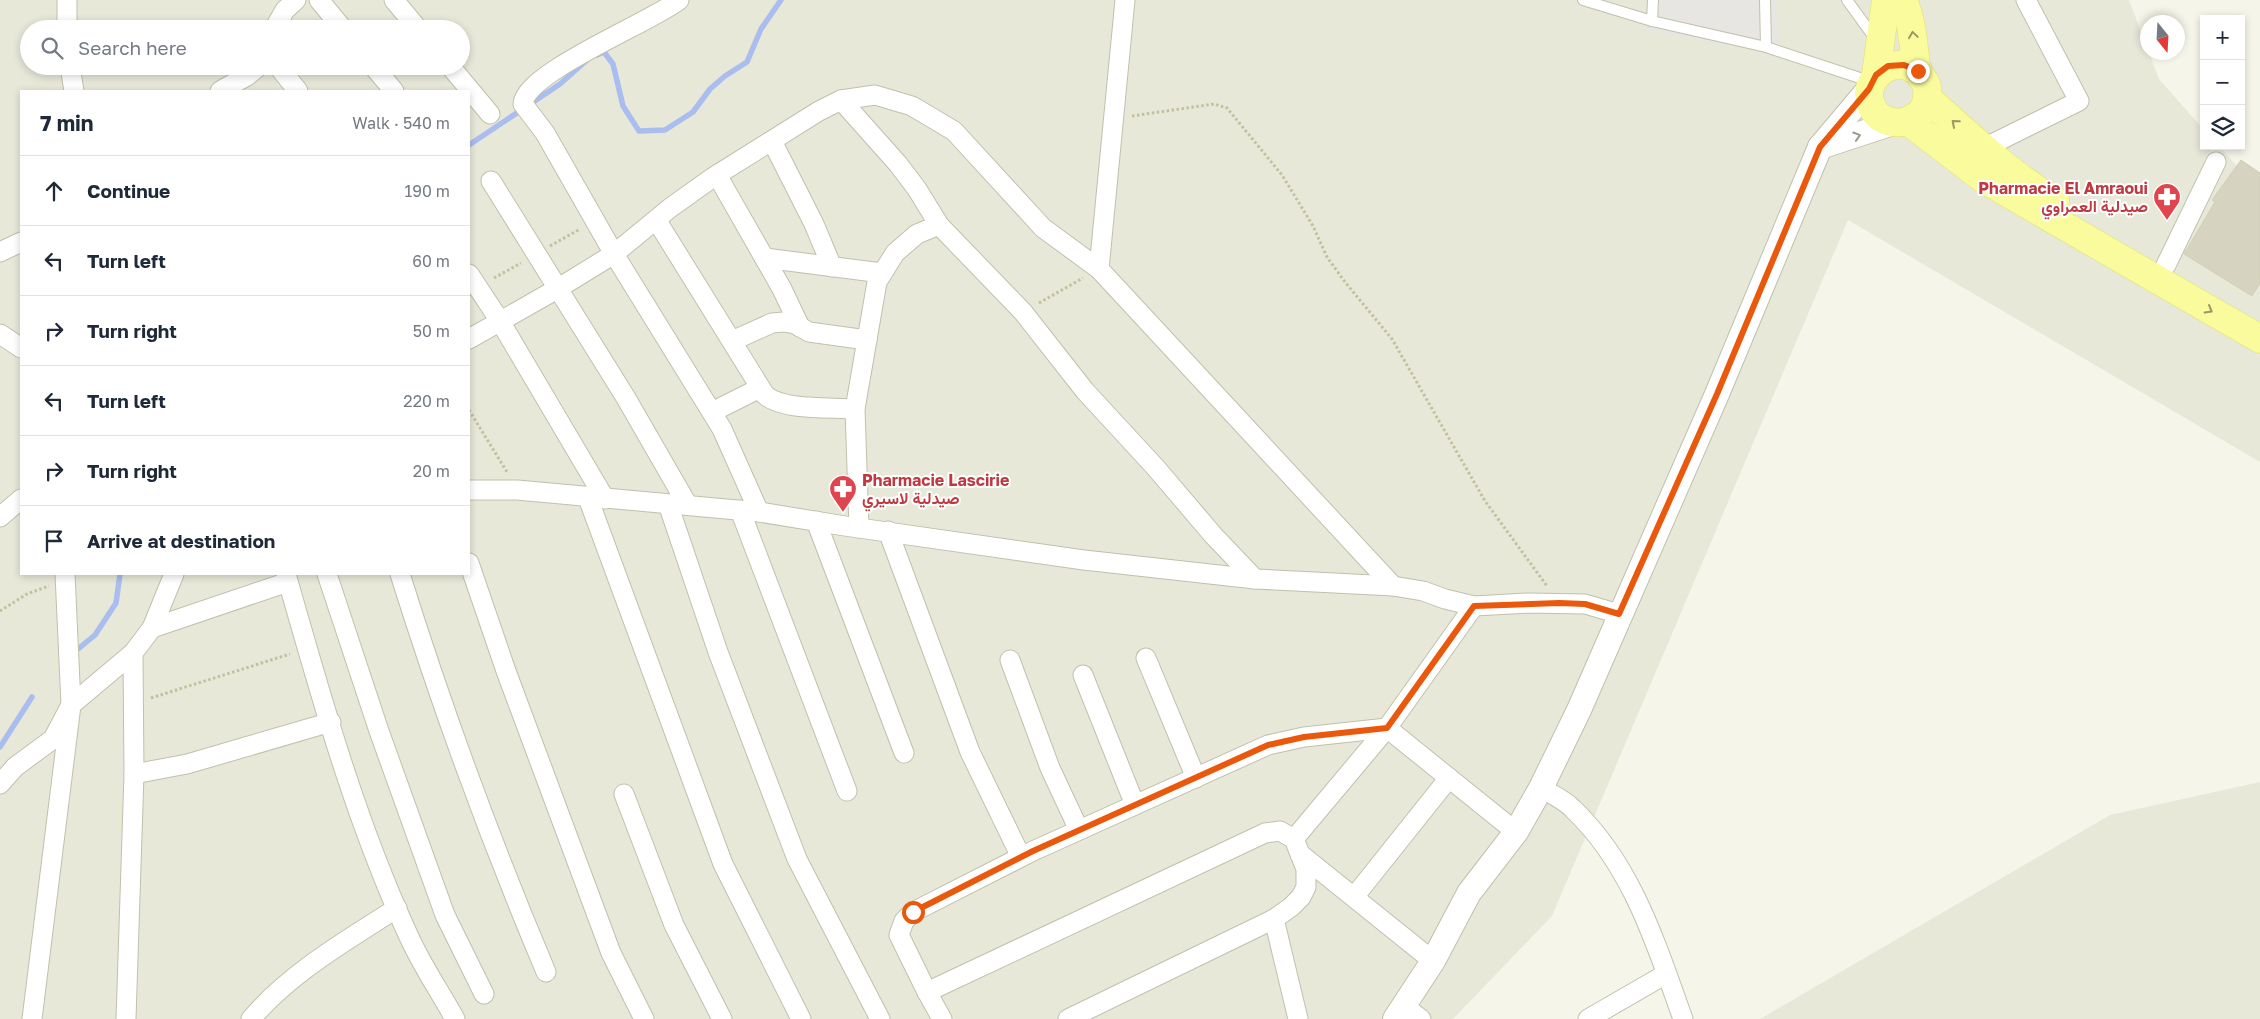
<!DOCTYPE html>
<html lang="en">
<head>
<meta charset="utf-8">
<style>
	body { margin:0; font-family:"Golos Text",Vazirmatn,sans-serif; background:#f6f6f7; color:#1f2937 }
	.controls { position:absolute; right:15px; top:15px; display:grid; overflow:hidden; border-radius:0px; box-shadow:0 2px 8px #0003 }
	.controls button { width:45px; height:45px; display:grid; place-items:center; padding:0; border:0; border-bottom:1px solid #e0e1e3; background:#fff; color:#1f2937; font:25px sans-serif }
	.compass { position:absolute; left:2140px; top:15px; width:45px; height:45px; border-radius:50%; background:#fff; box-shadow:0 2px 8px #0003; rotate:162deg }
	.stop { position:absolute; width:15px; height:15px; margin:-11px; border:4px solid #ea580c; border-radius:50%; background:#fff }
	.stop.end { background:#ea580c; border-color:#fff; box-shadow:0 1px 5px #0008 }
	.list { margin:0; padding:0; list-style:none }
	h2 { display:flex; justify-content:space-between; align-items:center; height:65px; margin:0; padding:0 20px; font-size:21px }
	h2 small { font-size:16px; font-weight:400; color:#747a83 }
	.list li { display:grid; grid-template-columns:32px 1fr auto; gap:15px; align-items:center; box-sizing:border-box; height:70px; padding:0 20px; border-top:1px solid #e0e1e3 }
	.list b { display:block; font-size:19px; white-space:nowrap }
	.list em { font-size:16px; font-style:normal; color:#747a83 }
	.icon { flex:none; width:28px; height:28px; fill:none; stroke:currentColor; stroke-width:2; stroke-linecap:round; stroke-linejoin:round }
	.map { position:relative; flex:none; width:2260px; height:1019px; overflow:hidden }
	.search { position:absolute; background:#fff; box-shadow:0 2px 8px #0003; left:20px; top:20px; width:450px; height:55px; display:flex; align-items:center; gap:12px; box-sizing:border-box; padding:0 18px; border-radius:28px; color:#747a83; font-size:19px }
	.panel { position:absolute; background:#fff; box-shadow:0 2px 8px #0003; left:20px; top:90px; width:450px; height:485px; border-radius:0px }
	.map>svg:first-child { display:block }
	.residential { fill:#e8e8d9; fill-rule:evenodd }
	.parking { fill:#e7e6e2 }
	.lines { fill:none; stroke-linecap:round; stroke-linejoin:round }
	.stream { stroke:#a9bdef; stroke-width:5.5 }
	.building { fill:#d6d4c0; stroke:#d1cfb3 }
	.service-casing { stroke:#c0c0ad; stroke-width:12 }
	.minor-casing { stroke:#c0c0ad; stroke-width:21 }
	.tertiary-casing { stroke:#c0c0ad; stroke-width:26 }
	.primary-casing { stroke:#e0e16c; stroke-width:29 }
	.path { stroke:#c2c09f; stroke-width:3; stroke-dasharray:2.5 2.5; stroke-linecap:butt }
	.service { stroke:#fff; stroke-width:10 }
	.minor { stroke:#fff; stroke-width:19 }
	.tertiary { stroke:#fff; stroke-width:24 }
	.primary { stroke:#f9fb9d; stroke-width:28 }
	.oneway { stroke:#989865 }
	.oneway2 { stroke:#9b9a92 }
	.route { stroke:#ea580c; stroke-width:6 }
	.labels { text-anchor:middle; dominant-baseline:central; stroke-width:4; stroke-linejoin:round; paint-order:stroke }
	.health-label { font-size:16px; font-weight:bold; fill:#be3a42; stroke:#fff; text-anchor:end }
</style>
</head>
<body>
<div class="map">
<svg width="2260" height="1019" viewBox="0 0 2260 1019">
	<rect width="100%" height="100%" fill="#f5f5ea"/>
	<g class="residential">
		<path d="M0 0H2129L2159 79 2204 130V146H2219L2260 192V462L1848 220 1552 916 1453 1019H0ZM29 29H461V66H29ZM21 91H469V574H21Z"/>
		<path d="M2260 782V1019H1760L2110 815Z"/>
	</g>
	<path class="parking" d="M1647 0H1776L1780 54 1646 31Z"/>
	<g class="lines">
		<g class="stream">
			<path d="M597 55 604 52 613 64 623 106 639 131 665 130 693 112 710 89 725 76 747 62 761 29 781 0"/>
			<path d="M469 145 560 84 587 60"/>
			<path d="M72 654 95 635 116 603 120 574"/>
			<path d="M0 747 32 697"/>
		</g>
	</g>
	<path class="building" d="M2241 160 2260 173V283L2252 296 2184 254 2215 202 2212 200Z"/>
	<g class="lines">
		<defs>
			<g id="service">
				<path d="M1583 0 1652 21"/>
				<path d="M1653 0 1652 21 1766 47 1872 82"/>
				<path d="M1765 0 1766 47"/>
				<path d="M1847 0 1876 40"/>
			</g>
			<g id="minor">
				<path d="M319 0 343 29"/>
				<path d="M394 0 418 29"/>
				<path d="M679 0C653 21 524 73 523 104L545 133 614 254 722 429 759 512"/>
				<path d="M67 29V0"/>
				<path d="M274 29 285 10 296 0"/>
				<path d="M70 66 74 91"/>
				<path d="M278 66 298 91"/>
				<path d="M373 66 394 91"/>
				<path d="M450 66 490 114"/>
				<path d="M220 91 247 76 259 66"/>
				<path d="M841 100 898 164 917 189 939 225"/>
				<path d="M772 141 814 224 832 267"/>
				<path d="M1984 148 2079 101 2026 0"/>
				<path d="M717 175 782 289 800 327"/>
				<path d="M491 181 626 398 687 504"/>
				<path d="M657 221 765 395C784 411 830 407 855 409"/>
				<path d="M0 252 21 242"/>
				<path d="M765 258 882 273"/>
				<path d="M2166 265 2216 162"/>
				<path d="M1099 269 1125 0"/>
				<path d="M469 274 500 321 605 499"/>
				<path d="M0 334 21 348"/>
				<path d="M469 339 557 289 614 254 670 208 712 178 819 111 841 100 875 95 912 106 954 131 1043 228 1099 269 1393 586"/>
				<path d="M732 341 772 323 784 322 795 324 809 332 867 340"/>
				<path d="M712 412 760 388"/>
				<path d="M469 490H517L759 512 845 526 1084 560 1255 579 1393 586 1423 591 1445 599 1474 606 1528 603 1585 604 1619 614"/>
				<path d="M588 498 723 864 801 1019"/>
				<path d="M668 504 718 652 797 859 880 1019"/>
				<path d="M740 510 847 791"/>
				<path d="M0 517 21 499"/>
				<path d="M816 521 904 753"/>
				<path d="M859 528 855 409 877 282 895 253 917 234 939 225 1023 312 1085 391 1156 468 1213 535 1255 579"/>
				<path d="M888 531 970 752 1021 857"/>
				<path d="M469 563 506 671 611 953 644 1019"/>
				<path d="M286 574C321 697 356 823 410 939 423 967 440 992 455 1019"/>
				<path d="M327 574 379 731 445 915 484 994"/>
				<path d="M400 574C442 708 491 842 546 972"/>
				<path d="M152 628 288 582"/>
				<path d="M1146 658 1196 778"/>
				<path d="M1010 660 1050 768 1079 830"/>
				<path d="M1083 675 1135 805"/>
				<path d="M134 774 187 764 331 722"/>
				<path d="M0 784 15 767 53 739 71 705 133 653 152 628 174 574"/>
				<path d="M1541 788C1551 794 1565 800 1573 809 1632 865 1656 944 1683 1019"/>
				<path d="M624 794 674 925 722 1019"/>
				<path d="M1294 839 1387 728 1516 832"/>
				<path d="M1300 854 1433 961"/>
				<path d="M1354 897 1449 778"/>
				<path d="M1274 919 1298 1019"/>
				<path d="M927 992 899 935 904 921 913 912 1033 851 1268 745 1304 737 1387 728 1474 606"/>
				<path d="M1404 1006 1421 1019"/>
				<path d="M32 1019 71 705 65 574"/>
				<path d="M126 1019 134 774 133 653"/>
				<path d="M251 1019C291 972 346 941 397 908"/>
				<path d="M942 1019 927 992 1265 833 1280 831 1294 839 1306 869V887L1301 897 1291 907 1274 919 1068 1019"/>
				<path d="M1588 1019 1666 974"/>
			</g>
			<g id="tertiary">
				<path d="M1820 147 1893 123"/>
				<path d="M1395 1019 1433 961 1469 893 1516 832 1541 788 1579 710 1717 394 1820 147 1869 89"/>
			</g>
			<g id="primary">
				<path d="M1903 0C1910 16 1912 31 1914 48 1915 55 1915 65 1918 71 1920 77 1926 81 1927 87 1928 100 1926 110 1915 117 1900 127 1877 123 1871 104 1863 84 1883 62 1904 65 1908 66 1913 69 1918 71"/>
				<path d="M1876 75 1886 0"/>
				<path d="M1928 99C1969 135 2008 173 2055 201"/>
				<path d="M1909 122 1985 180 2260 339"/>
			</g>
		</defs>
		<use href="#service" class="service-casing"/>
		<use href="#minor" class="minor-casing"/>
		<use href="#tertiary" class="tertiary-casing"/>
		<use href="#primary" class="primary-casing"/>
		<g class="path">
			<path d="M1132 116 1214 104 1227 108 1282 175 1313 226 1327 257 1345 282 1392 339 1485 501 1547 586"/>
			<path d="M550 246 580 229"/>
			<path d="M494 278 521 263"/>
			<path d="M1039 303 1083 278"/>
			<path d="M469 410 507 472"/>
			<path d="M0 611 27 594 49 586"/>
			<path d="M151 698 290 654"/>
		</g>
		<use href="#service" class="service"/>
		<use href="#minor" class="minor"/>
		<use href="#tertiary" class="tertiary"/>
		<use href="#primary" class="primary"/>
	</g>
	<defs><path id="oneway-chevron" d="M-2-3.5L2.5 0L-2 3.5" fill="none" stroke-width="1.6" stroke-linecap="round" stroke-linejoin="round" transform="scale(1.25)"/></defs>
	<g class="oneway">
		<use href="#oneway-chevron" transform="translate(1913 35) rotate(-98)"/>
		<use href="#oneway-chevron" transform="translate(1955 123) rotate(-139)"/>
		<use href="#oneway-chevron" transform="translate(2209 310) rotate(30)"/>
	</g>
	<use class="oneway2" href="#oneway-chevron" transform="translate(1857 136) rotate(-17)"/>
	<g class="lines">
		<path class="route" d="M913 912 1033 851 1268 745 1304 737 1387 728 1474 606 1559 603 1585 604 1619 614 1717 394 1820 147 1869 89 1876 75 1888 66 1904 65 1918 71"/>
	</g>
	<defs>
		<symbol id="pharmacy-pin" viewBox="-11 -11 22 30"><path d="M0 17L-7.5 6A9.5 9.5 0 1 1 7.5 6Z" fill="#e0444e" stroke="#fff"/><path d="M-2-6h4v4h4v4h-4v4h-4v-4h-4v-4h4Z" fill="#fff"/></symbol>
	</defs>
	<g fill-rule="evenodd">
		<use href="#pharmacy-pin" x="2151" y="181" width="32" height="43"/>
		<use href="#pharmacy-pin" x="827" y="473" width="32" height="43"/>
	</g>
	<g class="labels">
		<g class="health-label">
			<text x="2148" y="188">Pharmacie El Amraoui<tspan x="2148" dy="18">صيدلية العمراوي</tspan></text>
			<text x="862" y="480" text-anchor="start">Pharmacie Lascirie<tspan x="862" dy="18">صيدلية لاسيري</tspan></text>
		</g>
	</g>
</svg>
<div class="controls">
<button>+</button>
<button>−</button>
<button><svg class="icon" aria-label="layers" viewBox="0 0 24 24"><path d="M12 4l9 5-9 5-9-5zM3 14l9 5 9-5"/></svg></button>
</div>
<svg class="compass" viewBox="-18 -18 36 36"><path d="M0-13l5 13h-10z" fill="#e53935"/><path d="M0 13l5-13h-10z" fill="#747a83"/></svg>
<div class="stop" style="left:913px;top:912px"></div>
<div class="stop end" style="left:1918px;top:71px"></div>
<div class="search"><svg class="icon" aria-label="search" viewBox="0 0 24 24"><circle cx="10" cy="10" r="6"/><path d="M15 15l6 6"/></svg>Search here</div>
<section class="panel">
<h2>7 min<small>Walk · 540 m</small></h2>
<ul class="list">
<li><svg class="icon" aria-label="ahead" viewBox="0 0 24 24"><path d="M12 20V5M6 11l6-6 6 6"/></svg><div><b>Continue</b></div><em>190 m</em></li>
<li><svg class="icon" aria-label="left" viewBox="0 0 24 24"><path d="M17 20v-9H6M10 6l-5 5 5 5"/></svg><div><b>Turn left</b></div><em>60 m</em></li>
<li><svg class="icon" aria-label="right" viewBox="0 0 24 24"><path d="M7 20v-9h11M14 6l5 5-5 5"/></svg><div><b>Turn right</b></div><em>50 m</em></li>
<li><svg class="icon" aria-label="left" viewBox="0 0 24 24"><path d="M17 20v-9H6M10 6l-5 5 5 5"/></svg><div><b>Turn left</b></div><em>220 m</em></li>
<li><svg class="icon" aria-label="right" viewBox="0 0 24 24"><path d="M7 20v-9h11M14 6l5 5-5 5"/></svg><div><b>Turn right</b></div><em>20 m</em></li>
<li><svg class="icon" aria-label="arrive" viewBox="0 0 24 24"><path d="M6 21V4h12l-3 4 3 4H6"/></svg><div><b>Arrive at destination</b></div></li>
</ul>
</section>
</div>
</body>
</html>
